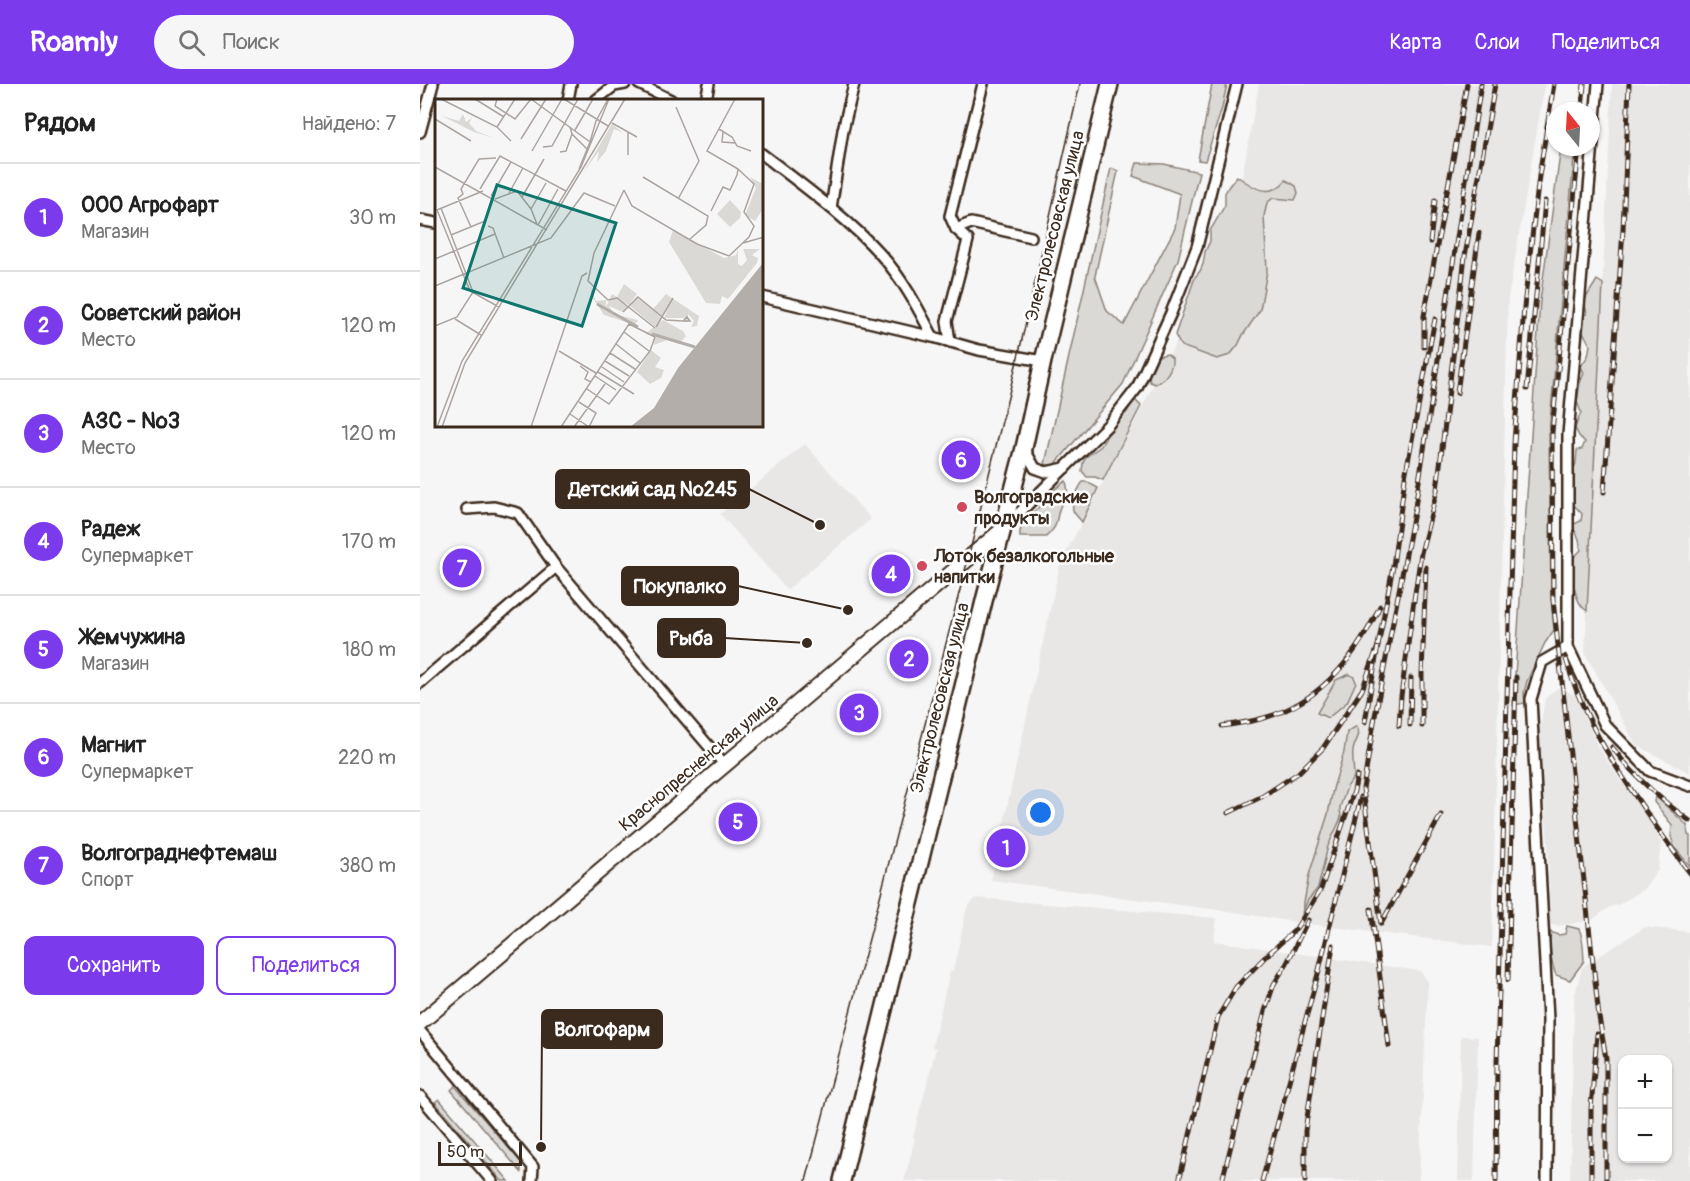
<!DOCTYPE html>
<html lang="ru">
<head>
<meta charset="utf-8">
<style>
	body { margin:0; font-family:Pangolin,sans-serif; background:#f6f6f6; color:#222 }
	.controls { position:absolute; right:18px; bottom:18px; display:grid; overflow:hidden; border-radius:12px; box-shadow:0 2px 4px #0004 }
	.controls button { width:54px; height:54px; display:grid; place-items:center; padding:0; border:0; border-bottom:2px solid #e0e0e0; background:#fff; color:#222; font:30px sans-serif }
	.compass { position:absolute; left:1126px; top:18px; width:54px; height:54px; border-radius:50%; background:#fff; box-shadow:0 2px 4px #0004; rotate:342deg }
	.scale { position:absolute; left:18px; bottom:15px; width:84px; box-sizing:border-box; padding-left:6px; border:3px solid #3b2a1e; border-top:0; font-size:16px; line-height:21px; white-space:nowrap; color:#3b2a1e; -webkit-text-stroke:4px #fff; paint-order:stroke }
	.you { position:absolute; left:621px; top:729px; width:21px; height:21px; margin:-15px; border:4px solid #fff; border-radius:50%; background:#1a73e8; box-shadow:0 0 0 9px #1a73e833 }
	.badge { display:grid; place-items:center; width:39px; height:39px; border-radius:50%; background:#7c3aed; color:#fff; font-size:20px; font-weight:700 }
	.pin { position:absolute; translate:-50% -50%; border:3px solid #fff; box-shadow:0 2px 6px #0006 }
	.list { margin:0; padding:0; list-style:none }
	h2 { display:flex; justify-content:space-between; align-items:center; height:78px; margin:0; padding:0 24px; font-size:26px }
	h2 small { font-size:20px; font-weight:400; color:#767676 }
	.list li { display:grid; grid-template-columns:39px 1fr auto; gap:18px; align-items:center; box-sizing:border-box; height:108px; padding:0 24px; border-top:2px solid #e0e0e0 }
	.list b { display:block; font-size:22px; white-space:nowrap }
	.list p { margin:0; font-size:20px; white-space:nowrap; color:#767676 }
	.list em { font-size:20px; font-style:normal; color:#767676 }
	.actions { display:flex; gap:12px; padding:18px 24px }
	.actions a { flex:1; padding:14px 0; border:2px solid #7c3aed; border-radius:12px; text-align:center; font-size:21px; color:#7c3aed }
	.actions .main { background:#7c3aed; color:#fff }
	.icon { flex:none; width:33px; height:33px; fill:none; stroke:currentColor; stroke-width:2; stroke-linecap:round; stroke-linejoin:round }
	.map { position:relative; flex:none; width:1270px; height:1097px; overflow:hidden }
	header { display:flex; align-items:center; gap:36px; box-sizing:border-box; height:84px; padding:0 30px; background:#7c3aed; color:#fff }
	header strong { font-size:28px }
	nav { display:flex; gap:33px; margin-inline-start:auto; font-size:21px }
	.search { width:420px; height:54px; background:#f6f6f6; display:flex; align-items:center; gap:15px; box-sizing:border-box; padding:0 21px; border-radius:33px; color:#767676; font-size:22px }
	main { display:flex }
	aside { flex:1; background:#fff }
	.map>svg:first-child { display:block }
	.built { fill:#e9e7e6; fill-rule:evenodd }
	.green { fill:#dbd9d6; stroke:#8b827a; stroke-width:1.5 }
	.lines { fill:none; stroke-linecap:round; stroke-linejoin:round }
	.street-casing { stroke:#3b2a1e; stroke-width:14 }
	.secondary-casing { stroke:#3b2a1e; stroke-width:18 }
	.primary-casing { stroke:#3b2a1e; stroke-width:20 }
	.street { stroke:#fff; stroke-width:9 }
	.secondary { stroke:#fff; stroke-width:14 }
	.primary { stroke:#fff; stroke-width:15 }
	.tram { stroke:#3b2a1e; stroke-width:1.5 }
	.rail-casing { stroke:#3b2a1e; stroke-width:5 }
	.rail { stroke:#fff; stroke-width:3; stroke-dasharray:9; stroke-linecap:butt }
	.poi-dot { fill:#d1495b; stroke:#fff; stroke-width:2 }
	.labels { text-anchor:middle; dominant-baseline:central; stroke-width:5; stroke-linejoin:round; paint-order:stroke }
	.street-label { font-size:18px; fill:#3b2a1e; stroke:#fff }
	.poi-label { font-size:18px; font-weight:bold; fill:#3b2a1e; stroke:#fff; text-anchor:start }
	.inset-river { fill:none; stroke:#b4aeaa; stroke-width:3 }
	.inset-road { fill:none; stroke:#aca4a0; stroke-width:1.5 }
	.view { fill:#0f766e; fill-opacity:0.15; stroke:#0f766e; stroke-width:3 }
	.inset-edge { fill:none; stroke:#3b2a1e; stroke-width:3 }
	.leader { fill:none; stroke:#3b2a1e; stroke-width:2 }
	.callout-dot { fill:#3b2a1e; stroke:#fff; stroke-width:2 }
	.callout { fill:#3b2a1e; stroke:#3b2a1e; stroke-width:2 }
	.callout-label { font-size:20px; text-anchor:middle; font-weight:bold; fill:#fff }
</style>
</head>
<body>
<header>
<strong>Roamly</strong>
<div class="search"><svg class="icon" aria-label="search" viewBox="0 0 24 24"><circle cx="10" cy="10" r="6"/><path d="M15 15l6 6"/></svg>Поиск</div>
<nav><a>Карта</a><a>Слои</a><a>Поделиться</a></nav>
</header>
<main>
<aside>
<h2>Рядом<small>Найдено: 7</small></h2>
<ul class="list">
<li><span class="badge">1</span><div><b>ООО Агрофарт</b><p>Магазин</p></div><em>30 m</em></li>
<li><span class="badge">2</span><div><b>Советский район</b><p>Место</p></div><em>120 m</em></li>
<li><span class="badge">3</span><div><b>АЗС - №3</b><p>Место</p></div><em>120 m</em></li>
<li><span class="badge">4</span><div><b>Радеж</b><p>Супермаркет</p></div><em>170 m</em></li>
<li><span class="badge">5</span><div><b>Жемчужина</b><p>Магазин</p></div><em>180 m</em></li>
<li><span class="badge">6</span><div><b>Магнит</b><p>Супермаркет</p></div><em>220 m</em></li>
<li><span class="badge">7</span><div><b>Волгограднефтемаш</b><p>Спорт</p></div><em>380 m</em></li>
</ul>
<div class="actions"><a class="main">Сохранить</a><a>Поделиться</a></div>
</aside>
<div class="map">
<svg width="1270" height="1097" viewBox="0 0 1270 1097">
	<rect width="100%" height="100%" fill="#f7f6f6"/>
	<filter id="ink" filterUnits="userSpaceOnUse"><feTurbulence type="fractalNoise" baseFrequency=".0167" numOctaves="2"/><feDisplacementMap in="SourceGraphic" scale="12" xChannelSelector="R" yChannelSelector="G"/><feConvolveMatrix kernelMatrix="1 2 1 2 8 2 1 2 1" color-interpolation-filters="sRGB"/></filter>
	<g filter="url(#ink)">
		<g class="built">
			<path d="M839 0H1125L1088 215 1072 863 880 839 813 828 571 796 640 480 811 153Z"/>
			<path d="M1192 0H1270V689L1216 661 1165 569Z"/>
			<path d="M385 360 451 435 367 506 300 430Z"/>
			<path d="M1139 603 1155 611 1178 663 1235 746 1241 759 1238 786 1223 806 1200 820 1190 823 1172 836 1140 842 1130 841 1128 761 1119 651 1125 614Z"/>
			<path d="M556 814 797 834 794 857 1000 887 1008 897 999 1097H484L495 1054 493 1053 516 964 512 963 530 887H533L547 823Z"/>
			<path d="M1225 843 1270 848V1097H1150L1154 914 1162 883ZM1202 976H1248V1074H1202Z"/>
			<path d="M1041 952 1058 953 1054 1097H1038Z"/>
		</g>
		<g class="green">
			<path d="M792 0H807L802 24 785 77 778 76Z"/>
			<path d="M1141 63H1155L1129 348 1131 512 1134 546 1125 559 1107 597 1104 609 1105 619 1093 621 1120 217Z"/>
			<path d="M717 79 744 80 779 88 758 176 703 300 633 383 625 380 691 84 698 87 675 192 687 227 704 241 755 144 760 110 713 92Z"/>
			<path d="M817 92C832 103 850 116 866 96L876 102 878 109 875 116 853 114 847 119 844 132 847 187 840 226 823 251 818 261 810 271 797 275 761 262 755 251 775 193 780 187 783 180 785 168 790 157V147L805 121V109L809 102Z"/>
			<path d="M1177 196 1183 200 1167 527C1152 517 1153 491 1153 474L1161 466 1159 455 1153 443 1154 440 1161 437 1162 430 1153 420 1152 415 1154 405 1152 391 1156 379 1157 366 1162 365 1165 358 1159 352 1155 344 1161 328 1157 318 1160 299 1164 289 1161 282 1168 272 1170 261 1162 246 1161 237 1167 229 1164 217Z"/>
			<path d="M747 270 752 274C753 285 745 296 735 300L730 298C727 291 732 278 737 272Z"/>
			<path d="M714 315 721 322 683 396 675 393H667L662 387 663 379 666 373 681 362 693 341 707 328Z"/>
			<path d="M646 397C650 415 645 410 640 423 634 439 641 438 626 453H600C599 439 609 433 618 424 627 415 633 404 646 397Z"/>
			<path d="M663 398H667L678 404 662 438C659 434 654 430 653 426 651 420 659 402 663 398Z"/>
			<path d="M929 590 934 593 936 598 927 618 908 634 897 629 916 596Z"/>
			<path d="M937 642C942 653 934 657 933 667 932 675 934 685 934 693L927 703 920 723 921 734 908 762 898 804 888 816 882 830 889 791 908 730 913 705 924 668 927 648Z"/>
			<path d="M1235 712 1267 741 1268 751 1270 752V782L1254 763 1251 752 1252 741 1234 718Z"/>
			<path d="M1147 842 1159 845C1164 855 1163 865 1164 877L1150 896 1136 891C1132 882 1128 859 1131 848L1138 851 1145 850Z"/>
			<path d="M35 1002 101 1078V1088L31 1006Z"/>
			<path d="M19 1015 89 1097H82L15 1018Z"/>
		</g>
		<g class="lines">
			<defs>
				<g id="street">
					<path d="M219 0 251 16"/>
					<path d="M1178 0 1148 351V563L1185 641 1230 687 1270 702"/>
					<path d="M148 16 151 0"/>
					<path d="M176 16 194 2 205 0"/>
					<path d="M286 16 289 0"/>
					<path d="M0 48 13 0"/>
					<path d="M342 70C381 100 429 135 461 171 483 195 498 224 513 253"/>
					<path d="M411 124 423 46 434 0"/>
					<path d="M0 136 16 139"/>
					<path d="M536 145 551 139 611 153"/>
					<path d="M342 213 513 253 559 266 623 277"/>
					<path d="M530 258 527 237 548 156 536 145 530 132 563 0"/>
					<path d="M605 366 615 384 626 388 645 384"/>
					<path d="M47 425 74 423 98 429 136 483 304 680"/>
					<path d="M585 443 688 341 717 304 751 229 777 163 817 0"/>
					<path d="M0 599 136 483"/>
					<path d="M0 947 113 1083 112 1097"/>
					<path d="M0 1012 72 1097"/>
					<path d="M1127 1097 1128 935 1111 615 1122 578 1148 563"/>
				</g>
				<path id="secondary" d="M0 939 582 446"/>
				<path id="primary" d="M422 1097 565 513 604 364 623 277 690 0"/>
			</defs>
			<use href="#street" class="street-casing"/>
			<use href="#secondary" class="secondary-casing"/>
			<use href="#primary" class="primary-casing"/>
			<use href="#street" class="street"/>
			<use href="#secondary" class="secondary"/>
			<use href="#primary" class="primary"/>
			<path class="tram" d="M386 1097 548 475 598 273 660 0"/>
			<defs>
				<g id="rail">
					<path d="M1162 27 1164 0"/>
					<path d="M1159 63 1132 348 1133 516 1179 933 1186 975V1097"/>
					<path d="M1010 158 1015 116"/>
					<path d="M1004 263V232L1047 0"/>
					<path d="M1107 305 1125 117"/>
					<path d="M1037 309 1059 149"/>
					<path d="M1184 408 1203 146 1209 0"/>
					<path d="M958 562 973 482 985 393 1015 235"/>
					<path d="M1146 575C1161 628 1184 665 1214 710 1232 737 1250 763 1270 789"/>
					<path d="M990 641 991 594"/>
					<path d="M802 642C816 640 830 638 844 634 901 618 936 573 960 522"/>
					<path d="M979 642 981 612 994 516 1001 469 1017 406 1045 172 1075 0"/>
					<path d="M1002 642V590L1006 483"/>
					<path d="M1192 663C1213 691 1242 717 1270 737"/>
					<path d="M808 729 843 712 878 689 903 664 942 606 958 562 945 638"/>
					<path d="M1021 731 961 840 943 705 955 632 995 423 1061 0"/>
					<path d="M951 825 969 962"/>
					<path d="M1088 896 1096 593"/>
					<path d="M759 1097 798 933 816 903 845 873 875 846 901 805 934 707 937 692"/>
					<path d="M802 1097 845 927 854 900 867 879 888 836"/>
					<path d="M842 1097 899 886 941 713"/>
					<path d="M885 1097V1047L913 861"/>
					<path d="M1076 1097 1077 979 1094 359 1104 223 1119 92 1134 0"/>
					<path d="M1171 1097V1025L1177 950"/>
				</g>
			</defs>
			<use href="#rail" class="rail-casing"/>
			<use href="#rail" class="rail"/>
		</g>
	</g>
	<g class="poi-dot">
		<circle cx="542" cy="423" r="6"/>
		<circle cx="502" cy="482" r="6"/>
	</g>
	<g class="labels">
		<g class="street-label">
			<text transform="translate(635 142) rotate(-76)">Электролесовская улица</text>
			<text transform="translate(520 614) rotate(-76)">Электролесовская улица</text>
			<text transform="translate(279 679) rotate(-40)">Краснопресненская улица</text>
		</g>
		<g class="poi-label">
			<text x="554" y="413">Волгоградские<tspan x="554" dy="21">продукты</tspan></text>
			<text x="514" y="472">Лоток безалкогольные<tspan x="514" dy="21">напитки</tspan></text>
		</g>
	</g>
	<g transform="translate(15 15)">
		<rect width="328" height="328" fill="#f7f6f6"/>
		<path d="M28 15 31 23 37 19 34 24 41 32 59 39 39 33 7 17 24 22ZM177 25 188 34 179 30 171 52 162 63 164 52 148 74ZM315 78 328 85V110L320 122 310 116 321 89ZM295 101 306 113 305 119 295 128 282 115ZM238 131 289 159 301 156 303 151V165L307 167 312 161 308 150H325L317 156 323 159 322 164 293 200 287 197 285 205 271 204 234 143ZM189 185 202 195 194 206 189 203 193 208 188 213 174 207 179 215 203 221 200 226 169 216 156 196V190L161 202 171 201V208L177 195 182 198ZM231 195 264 217 262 227 256 228 259 222 253 215V223H249L251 219H229L237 200 227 217 222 213 226 218 220 228 195 207 201 198 218 210ZM228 221 248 232 251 237 244 245 232 241 219 246 220 237 210 235ZM216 251 226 259 220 268 229 271 226 279 215 285 202 273Z" fill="#dbd9d6"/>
		<path d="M328 164V328H195L219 309 243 269Z" fill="#b4aeaa"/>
		<path class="inset-river" d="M162 205 203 228M217 235 260 248"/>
		<path class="inset-road" d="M6 0 62 28 76 42M40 0 69 18M62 0 60 7 80 20 96 0M96 0 155 43 144 70M129 0 173 27M241 8 264 62 243 100M0 20 36 42M177 24 202 38M62 28 80 0M135 28 137 35 152 50M284 30 297 38 302 47 316 52M140 31 158 0M288 33 287 43 301 44M86 40 111 0M155 43 161 22 173 0M108 48 117 47 143 0M97 52 127 0M125 53 131 52 137 35M193 56V33M0 68 112 131M208 78 273 117 271 126 255 140M45 90 65 57 131 92M189 91 197 107 262 145 294 157 314 138 319 127 309 113 319 85 303 70M189 91 159 154 153 182 173 201 182 199 220 229M48 92 2 111 35 192 64 208M74 94 88 69M56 97 76 63M87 98 109 60M60 100 82 92 96 110 102 125M6 109 38 193M96 110 111 84M276 112 288 88 295 91 302 76 303 70 272 52 300 0M103 126 123 90M53 127 58 129 69 159M36 128 23 99 28 95 26 90 44 60 61 59M16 136 50 122M308 144 329 138M0 160 60 135M0 187 116 139 149 94 180 107M188 213 203 198 231 221 248 222 252 218 255 222H248M20 220 46 236M0 227 22 218 38 193M221 228 238 199M189 233 214 252M181 245 205 264M124 252 161 274M175 254 200 270M170 262 194 277M145 267 153 273 150 280 156 283M167 268 189 283M163 273 199 295M160 277 181 291M152 290 174 305 215 252 220 238M144 303 161 314 154 328M135 315 154 328M2 328 27 262 146 68 174 0M7 328 30 264 190 0M96 328 147 177 152 174M126 328 194 225 220 238M139 328 170 285"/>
		<path class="view" d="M62 86 181 124 147 227 28 189Z"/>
		<rect width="328" height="328" class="inset-edge"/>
	</g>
	<path class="leader" d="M400 441L329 405M428 526L318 502M387 559L305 554M121 1063L122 945"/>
	<g class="callout-dot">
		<circle cx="400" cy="441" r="6"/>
		<circle cx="428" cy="526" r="6"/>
		<circle cx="387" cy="559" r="6"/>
		<circle cx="121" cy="1063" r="6"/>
	</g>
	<g class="callout">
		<rect x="136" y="386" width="193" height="38" rx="6"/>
		<rect x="202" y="483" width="116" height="38" rx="6"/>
		<rect x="238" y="535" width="67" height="38" rx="6"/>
		<rect x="122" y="926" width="120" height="38" rx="6"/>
	</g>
	<g class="callout-label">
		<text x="233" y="412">Детский сад №245</text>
		<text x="260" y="509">Покупалко</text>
		<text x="271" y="561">Рыба</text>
		<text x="182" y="952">Волгофарм</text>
	</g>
</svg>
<div class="controls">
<button>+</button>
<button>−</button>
</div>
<svg class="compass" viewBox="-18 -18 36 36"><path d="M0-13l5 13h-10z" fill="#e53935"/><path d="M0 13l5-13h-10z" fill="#767676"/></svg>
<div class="scale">50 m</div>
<div class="you"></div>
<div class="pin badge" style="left:586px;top:764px">1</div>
<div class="pin badge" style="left:489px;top:575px">2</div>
<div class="pin badge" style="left:439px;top:629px">3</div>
<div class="pin badge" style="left:471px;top:490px">4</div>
<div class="pin badge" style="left:318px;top:738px">5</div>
<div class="pin badge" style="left:541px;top:376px">6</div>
<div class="pin badge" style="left:42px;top:484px">7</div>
</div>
</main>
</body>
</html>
